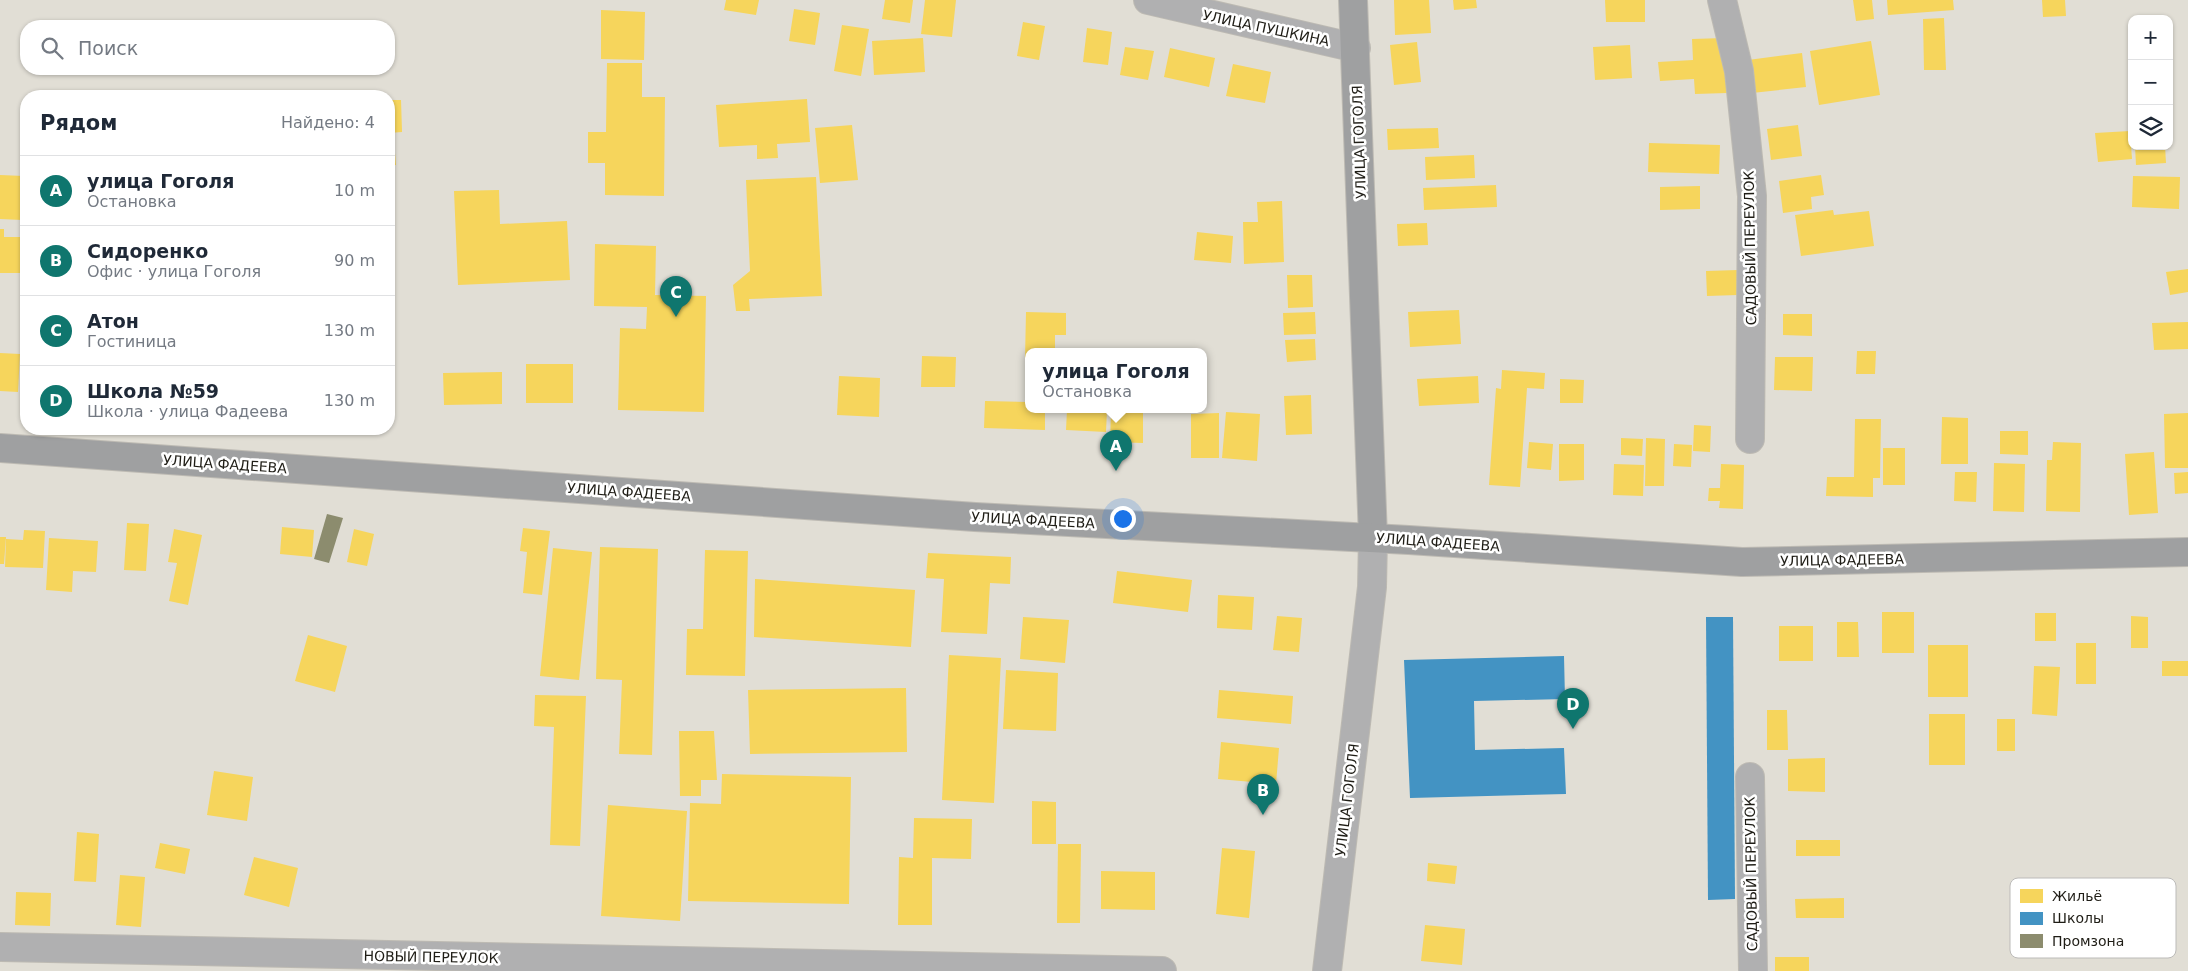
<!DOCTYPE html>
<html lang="ru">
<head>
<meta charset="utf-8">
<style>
	body { margin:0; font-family:"DejaVu Sans",sans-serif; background:#f2f2f3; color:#1f2937 }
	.controls { position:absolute; right:15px; top:15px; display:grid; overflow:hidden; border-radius:10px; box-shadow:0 1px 4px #0004 }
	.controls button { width:45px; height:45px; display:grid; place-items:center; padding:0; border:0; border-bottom:1px solid #e0e1e3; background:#fff; color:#1f2937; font:25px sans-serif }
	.you { position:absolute; left:1122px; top:518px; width:18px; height:18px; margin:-12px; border:4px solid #fff; border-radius:50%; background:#1a73e8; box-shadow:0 0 0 8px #1a73e833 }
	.badge { display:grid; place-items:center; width:32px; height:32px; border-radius:50%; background:#0f766e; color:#fff; font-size:16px; font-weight:700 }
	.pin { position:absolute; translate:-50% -41px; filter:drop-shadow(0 1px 2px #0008) }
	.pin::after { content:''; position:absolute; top:26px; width:18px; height:15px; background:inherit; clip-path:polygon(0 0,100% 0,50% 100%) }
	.popup { position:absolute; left:1025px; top:348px; width:182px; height:65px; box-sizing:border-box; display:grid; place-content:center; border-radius:10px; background:#fff; filter:drop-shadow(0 1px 4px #0005); font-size:16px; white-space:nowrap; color:#747a83 }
	.popup b { font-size:19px; color:#1f2937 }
	.popup::after { content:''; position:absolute; left:50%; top:100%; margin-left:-10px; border:10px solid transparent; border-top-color:#fff }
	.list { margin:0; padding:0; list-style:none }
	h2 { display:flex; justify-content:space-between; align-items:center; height:65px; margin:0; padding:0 20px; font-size:21px }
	h2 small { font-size:16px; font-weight:400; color:#747a83 }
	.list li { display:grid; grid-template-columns:32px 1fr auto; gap:15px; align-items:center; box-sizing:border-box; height:70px; padding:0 20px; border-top:1px solid #e0e1e3 }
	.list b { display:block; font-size:19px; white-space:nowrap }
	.list p { margin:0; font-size:16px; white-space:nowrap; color:#747a83 }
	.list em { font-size:16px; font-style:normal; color:#747a83 }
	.icon { flex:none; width:28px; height:28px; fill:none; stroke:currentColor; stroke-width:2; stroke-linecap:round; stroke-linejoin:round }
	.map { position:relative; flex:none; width:2188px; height:971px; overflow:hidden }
	.search { position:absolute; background:#fff; box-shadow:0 1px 4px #0004; left:20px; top:20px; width:375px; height:55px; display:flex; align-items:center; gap:12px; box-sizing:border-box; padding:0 18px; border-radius:20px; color:#747a83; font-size:19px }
	.panel { position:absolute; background:#fff; box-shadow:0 1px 4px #0004; left:20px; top:90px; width:375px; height:345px; border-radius:20px }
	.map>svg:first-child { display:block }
	.homes { fill:#f6d55c }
	.schools { fill:#4393c3 }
	.industry { fill:#8c8c6e }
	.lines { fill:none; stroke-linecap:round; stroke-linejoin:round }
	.minor-casing { stroke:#bdbab3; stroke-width:30 }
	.major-casing { stroke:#bdbab3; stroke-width:30 }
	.minor { stroke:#b0b0b1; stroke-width:28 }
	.major { stroke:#9fa0a1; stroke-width:28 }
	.labels { text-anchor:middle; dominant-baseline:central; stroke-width:5; stroke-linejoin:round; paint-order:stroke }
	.street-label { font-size:14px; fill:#1f1d16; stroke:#fff }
	.key { fill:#fff; stroke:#bcbbb9; stroke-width:1 }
	.key-label { font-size:14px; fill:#1f1d16 }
</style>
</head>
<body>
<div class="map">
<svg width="2188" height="971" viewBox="0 0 2188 971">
	<rect width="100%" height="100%" fill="#e1ded5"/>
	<g class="homes">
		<path d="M726 0H759L756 15 724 10Z"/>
		<path d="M885 0H913L910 23 882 19Z"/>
		<path d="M925 0H956L952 37 921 34Z"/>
		<path d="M1394 0H1429L1431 33 1395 35Z"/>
		<path d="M1453 0H1476L1477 8 1454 10Z"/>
		<path d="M1605 0H1645V22H1606Z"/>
		<path d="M1853 0H1872L1874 19 1856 21Z"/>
		<path d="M1887 0H1953L1954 10 1888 15Z"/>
		<path d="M2042 0H2065L2066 16 2043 17Z"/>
		<path d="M794 9 820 13 815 45 789 41Z"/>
		<path d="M601 10 645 12 644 60 601 59Z"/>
		<path d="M1944 18 1946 70H1924L1923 19Z"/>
		<path d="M1023 22 1045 26 1039 60 1017 56Z"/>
		<path d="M842 25 869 29 861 76 834 71Z"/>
		<path d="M1087 28 1112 32 1108 65 1083 62Z"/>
		<path d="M923 38 925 72 874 75 872 41Z"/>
		<path d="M1724 38 1727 93 1695 94 1694 79 1660 81 1658 62 1693 60 1692 39Z"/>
		<path d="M1871 41 1880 95 1819 105 1810 51Z"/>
		<path d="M1417 42 1421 82 1394 85 1390 45Z"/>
		<path d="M1630 45 1632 78 1595 80 1593 47Z"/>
		<path d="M1125 47 1154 51 1148 80 1120 75Z"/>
		<path d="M1170 48 1215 58 1209 87 1164 77Z"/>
		<path d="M1802 53 1806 87 1752 93 1748 60Z"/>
		<path d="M2132 61V96H2130L2128 62Z"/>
		<path d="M607 63H642V97H665L664 196 605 195V163H588V132H606Z"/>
		<path d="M1233 64 1271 72 1265 103 1226 96Z"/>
		<path d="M807 99 810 142 777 144 778 158 757 159V145L719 147 716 105Z"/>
		<path d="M389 100H401L402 132 389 133Z"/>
		<path d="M852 125 858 180 820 183 815 128Z"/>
		<path d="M1798 125 1802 156 1771 160 1767 129Z"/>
		<path d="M1438 128 1439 148 1388 150 1387 129Z"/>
		<path d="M2130 131 2132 159 2098 162 2095 133Z"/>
		<path d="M389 141H394L396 165 389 166Z"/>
		<path d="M1649 143 1720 145 1719 174 1648 172Z"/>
		<path d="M2135 146H2165L2166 163 2136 165Z"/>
		<path d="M1474 155 1475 178 1426 180 1425 157Z"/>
		<path d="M0 175 24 176 22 220 0 219Z"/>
		<path d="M1821 175 1824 195 1811 197 1812 209 1783 213 1779 181Z"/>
		<path d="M2133 176 2180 177 2179 209 2132 207Z"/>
		<path d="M816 177 822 296 749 299 750 311H736L733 285 750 271 746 180Z"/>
		<path d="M1496 185 1497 207 1424 210 1423 188Z"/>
		<path d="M1700 186V209L1660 210V187Z"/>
		<path d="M499 190 500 224 567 221 570 280 458 285 454 191Z"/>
		<path d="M1282 201 1284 262 1244 264 1243 222H1258L1257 202Z"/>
		<path d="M1833 210 1834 215 1869 211 1874 246 1801 256 1795 215Z"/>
		<path d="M1427 223 1428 245 1398 246 1397 224Z"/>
		<path d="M0 229H4V237H26V273H0Z"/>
		<path d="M1197 232 1233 236 1231 263 1194 260Z"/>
		<path d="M595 244 656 246 655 295 706 296 704 412 618 410 620 328 646 329 647 307 594 306Z"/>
		<path d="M2188 269V292L2170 295 2166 272Z"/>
		<path d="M1738 270V295L1707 296 1706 271Z"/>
		<path d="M1287 275H1312L1313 307 1288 308Z"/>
		<path d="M1459 310 1461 344 1410 347 1408 312Z"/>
		<path d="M1026 312 1066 313V335H1055V352H1028V358H1025Z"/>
		<path d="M1315 312 1316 334 1284 335 1283 313Z"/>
		<path d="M1783 314H1812V336L1783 335Z"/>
		<path d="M2188 322V349L2154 350 2152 323Z"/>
		<path d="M1315 339 1316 360 1287 362 1285 340Z"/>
		<path d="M1857 351H1876L1875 374H1856Z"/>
		<path d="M0 353 20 354 18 392 0 391Z"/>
		<path d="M922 356 956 357 955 387H921Z"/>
		<path d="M1775 357H1813L1812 391 1774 390Z"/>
		<rect x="526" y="364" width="47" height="39"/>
		<path d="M1502 370 1545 373 1544 389 1527 388 1520 487 1489 485 1496 388 1501 389Z"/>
		<path d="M502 372V404L444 405 443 373Z"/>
		<path d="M839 376 880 378 879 417 837 415Z"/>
		<path d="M1478 376 1479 403 1419 406 1417 379Z"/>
		<path d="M1560 379 1584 380 1583 403H1560Z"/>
		<path d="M1311 395 1312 434 1286 435 1284 396Z"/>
		<path d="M985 401 1028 402V410H1045V430L984 428Z"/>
		<path d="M1067 410H1107L1106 432 1066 430Z"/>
		<path d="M1111 410H1143V443L1110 442Z"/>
		<path d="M1226 412 1260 414 1257 461 1222 458Z"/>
		<path d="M1219 413V458H1191V414Z"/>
		<path d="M2188 413V468H2165L2164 414Z"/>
		<path d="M1942 417 1968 418V464H1941Z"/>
		<path d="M1855 419H1881L1880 478H1873V497L1826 496 1827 477H1854Z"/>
		<path d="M1694 425 1711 426 1710 452 1693 451Z"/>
		<path d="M2000 431H2028V455L2000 454Z"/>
		<path d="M1621 438 1643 439 1642 456 1621 455Z"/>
		<path d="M1646 438 1665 439 1664 486H1645Z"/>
		<path d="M1529 442 1553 444 1551 470 1527 468Z"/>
		<path d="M2053 442 2081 443 2080 512 2046 511 2047 460H2052Z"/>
		<path d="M1559 444H1584V480L1559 481Z"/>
		<path d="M1674 444 1692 445 1691 467 1673 466Z"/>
		<rect x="1883" y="448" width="22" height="37"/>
		<path d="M2154 452 2158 513 2129 515 2125 454Z"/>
		<path d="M1994 463 2025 464 2024 512 1993 511Z"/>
		<path d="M1614 464 1644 465 1643 496 1613 495Z"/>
		<path d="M1721 464 1744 465 1743 509 1719 508 1720 501H1708L1709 488H1720Z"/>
		<path d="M1955 472H1977L1976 502 1954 501Z"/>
		<path d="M2188 472V493L2175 494 2174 473Z"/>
		<path d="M127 523 149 524 146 571 124 570Z"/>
		<path d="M282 527 314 530 312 557 280 554Z"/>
		<path d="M523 528 550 531 542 595 523 593 527 552 520 551Z"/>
		<path d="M174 529 202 535 188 605 169 601 177 563 168 562Z"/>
		<path d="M354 529 374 534 367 566 347 562Z"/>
		<path d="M24 530 45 531 43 568 5 567 6 539 23 540Z"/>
		<path d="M0 537H6L4 564H0Z"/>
		<path d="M49 538 98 541 96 572 73 571 72 592 46 590Z"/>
		<path d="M600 547 658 549 652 755 619 754 622 680 596 679Z"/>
		<path d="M553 548 592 552 579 680 540 676Z"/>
		<path d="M705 550 748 551 745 676 686 675 687 629H703Z"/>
		<path d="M928 553 1011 557 1010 584 990 583 987 634 941 632 944 579 926 578Z"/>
		<path d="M1117 571 1192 580 1188 612 1113 603Z"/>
		<path d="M755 579 915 590 911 647 754 637Z"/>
		<path d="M1218 595 1254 597 1252 630 1217 628Z"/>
		<rect x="1882" y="612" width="32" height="41"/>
		<rect x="2035" y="613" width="21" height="28"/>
		<path d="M1277 616 1302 618 1299 652 1273 650Z"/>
		<path d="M2131 616 2148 617V648H2131Z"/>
		<path d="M1023 617 1069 620 1065 663 1020 659Z"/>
		<path d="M1837 622H1858L1859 657H1837Z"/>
		<rect x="1779" y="626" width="34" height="35"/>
		<path d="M308 635 347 646 335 692 295 681Z"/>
		<rect x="2076" y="643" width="20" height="41"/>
		<rect x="1928" y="645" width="40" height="52"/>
		<path d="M949 655 1001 658 994 803 942 800Z"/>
		<rect x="2162" y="661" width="26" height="15"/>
		<path d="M2034 666 2060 667 2057 716 2032 714Z"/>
		<path d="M1006 670 1058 673 1056 731 1003 729Z"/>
		<path d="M906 688 907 752 750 754 748 690Z"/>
		<path d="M1219 690 1293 696 1291 724 1217 718Z"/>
		<path d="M535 695 586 696 580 846 550 845 554 727 534 726Z"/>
		<path d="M1767 710H1787L1788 750H1767Z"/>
		<rect x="1929" y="714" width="36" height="51"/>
		<rect x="1997" y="719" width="18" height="32"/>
		<path d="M679 731H714L717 780H701V796H680Z"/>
		<path d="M1221 742 1279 748 1276 784 1218 779Z"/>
		<path d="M1825 758V792L1788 791V759Z"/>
		<path d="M214 771 253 777 247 821 207 815Z"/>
		<path d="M722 774 851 777 849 904 688 901 690 803 721 804Z"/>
		<path d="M1032 801 1056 802V844H1032Z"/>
		<path d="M608 805 687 811 680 921 601 916Z"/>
		<path d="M914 818 972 819 971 859 932 858V925H898L899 857 913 858Z"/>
		<path d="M77 832 99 834 96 882 74 881Z"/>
		<rect x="1796" y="840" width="44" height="16"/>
		<path d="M160 843 190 849 185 874 155 868Z"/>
		<path d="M1058 844H1081L1080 923H1057Z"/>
		<path d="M1222 848 1255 851 1249 918 1216 914Z"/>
		<path d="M254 857 298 868 289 907 244 895Z"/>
		<path d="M1428 863 1457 866 1455 884 1427 881Z"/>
		<path d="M1101 871 1155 872V910L1101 909Z"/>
		<path d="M120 875 145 877 141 927 116 925Z"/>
		<path d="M16 892 51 893 50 926 15 925Z"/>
		<path d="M1844 898V918H1796L1795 899Z"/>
		<path d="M1425 925 1465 929 1462 965 1421 961Z"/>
		<rect x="1775" y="957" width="34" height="14"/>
	</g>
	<g class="schools">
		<path d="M1706 617H1733L1735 899 1708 900Z"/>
		<path d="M1564 656 1565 699 1474 701 1475 750 1564 748 1566 794 1410 798 1404 660Z"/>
	</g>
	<path class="industry" d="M327 514 343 518 329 563 314 559Z"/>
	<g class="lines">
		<defs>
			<g id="minor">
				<path d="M1148 0 1356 48"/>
				<path d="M1722 0 1739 71 1752 196 1750 439"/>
				<path d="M1750 777 1753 971"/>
				<path d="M0 947 1162 971"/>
				<path d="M1327 971 1372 587 1373 538"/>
			</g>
			<g id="major">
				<path d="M1353 0 1373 538"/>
				<path d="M0 448 975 517 1409 540 1742 562 2188 552"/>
			</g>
		</defs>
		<use href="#minor" class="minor-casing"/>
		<use href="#major" class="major-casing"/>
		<use href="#minor" class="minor"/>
		<use href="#major" class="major"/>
	</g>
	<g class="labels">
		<g class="street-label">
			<text transform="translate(1266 28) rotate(12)">УЛИЦА ПУШКИНА</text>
			<text transform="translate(1359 142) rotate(-92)">УЛИЦА ГОГОЛЯ</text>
			<text transform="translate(1750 248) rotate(-91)">САДОВЫЙ ПЕРЕУЛОК</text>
			<text transform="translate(225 464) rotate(4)">УЛИЦА ФАДЕЕВА</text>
			<text transform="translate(629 492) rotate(4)">УЛИЦА ФАДЕЕВА</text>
			<text transform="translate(1033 520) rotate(3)">УЛИЦА ФАДЕЕВА</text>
			<text transform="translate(1438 542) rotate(4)">УЛИЦА ФАДЕЕВА</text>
			<text transform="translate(1842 560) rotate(-1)">УЛИЦА ФАДЕЕВА</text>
			<text transform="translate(1347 800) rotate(-83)">УЛИЦА ГОГОЛЯ</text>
			<text transform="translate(1751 874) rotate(-91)">САДОВЫЙ ПЕРЕУЛОК</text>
			<text transform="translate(431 957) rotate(1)">НОВЫЙ ПЕРЕУЛОК</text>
		</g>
	</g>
	<rect x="2010" y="878" width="166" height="80" rx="8" class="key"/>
	<rect x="2020" y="889" width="23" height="14" fill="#f6d55c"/>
	<rect x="2020" y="912" width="23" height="13" fill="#4393c3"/>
	<rect x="2020" y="934" width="23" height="14" fill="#8c8c6e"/>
	<g class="key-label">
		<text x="2052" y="901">Жильё</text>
		<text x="2052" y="923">Школы</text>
		<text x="2052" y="946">Промзона</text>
	</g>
</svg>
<div class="controls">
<button>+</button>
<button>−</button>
<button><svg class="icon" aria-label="layers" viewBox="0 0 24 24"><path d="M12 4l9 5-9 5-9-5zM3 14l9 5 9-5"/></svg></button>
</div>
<div class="you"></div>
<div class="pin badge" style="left:1116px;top:471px">A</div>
<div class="popup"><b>улица Гоголя</b>Остановка</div>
<div class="pin badge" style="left:1263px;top:815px">B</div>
<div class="pin badge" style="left:676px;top:317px">C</div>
<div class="pin badge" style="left:1573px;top:729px">D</div>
<div class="search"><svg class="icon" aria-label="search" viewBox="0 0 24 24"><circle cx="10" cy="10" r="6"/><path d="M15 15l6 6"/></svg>Поиск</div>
<section class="panel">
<h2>Рядом<small>Найдено: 4</small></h2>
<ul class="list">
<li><span class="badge">A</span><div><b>улица Гоголя</b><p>Остановка</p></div><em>10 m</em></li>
<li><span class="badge">B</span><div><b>Сидоренко</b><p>Офис · улица Гоголя</p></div><em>90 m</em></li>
<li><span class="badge">C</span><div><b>Атон</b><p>Гостиница</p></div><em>130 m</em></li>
<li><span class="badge">D</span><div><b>Школа №59</b><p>Школа · улица Фадеева</p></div><em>130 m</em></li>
</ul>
</section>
</div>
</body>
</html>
